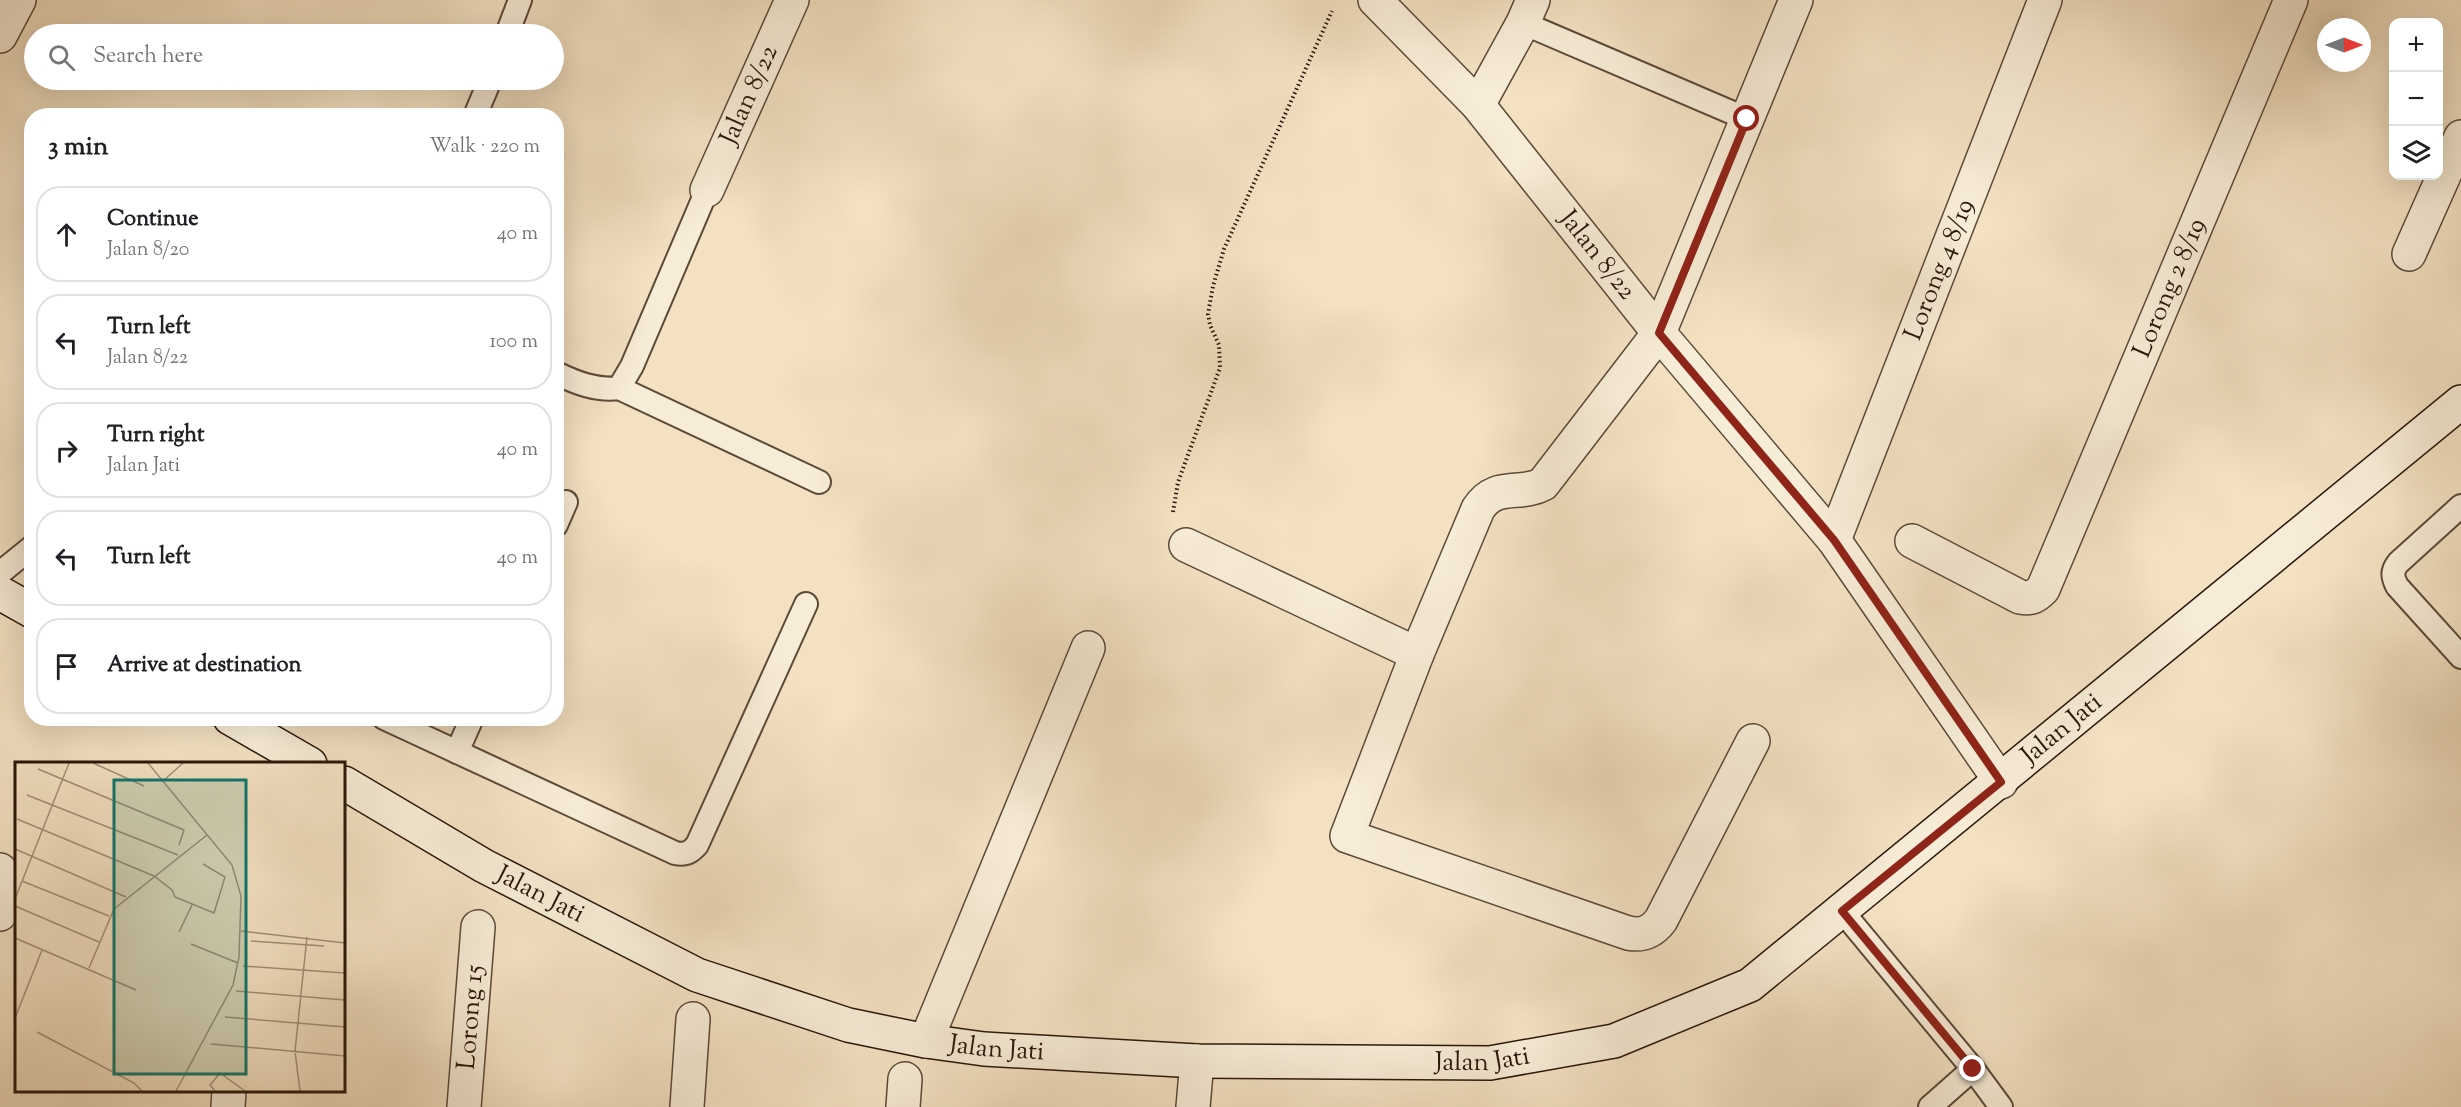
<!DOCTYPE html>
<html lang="en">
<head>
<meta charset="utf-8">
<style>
	body { margin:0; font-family:"Sorts Mill Goudy",serif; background:#f2f2f2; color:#202124 }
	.controls { position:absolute; right:18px; top:18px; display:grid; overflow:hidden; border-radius:12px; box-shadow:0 6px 24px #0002 }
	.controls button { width:54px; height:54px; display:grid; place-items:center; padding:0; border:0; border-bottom:2px solid #e0e0e0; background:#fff; color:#202124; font:30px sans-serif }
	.compass { position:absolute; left:2317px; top:18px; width:54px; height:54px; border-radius:50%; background:#fff; box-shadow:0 6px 24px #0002; rotate:90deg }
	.stop { position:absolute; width:18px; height:18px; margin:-14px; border:4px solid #8f2418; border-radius:50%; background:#fff }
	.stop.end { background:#8f2418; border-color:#fff; box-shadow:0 2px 6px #0008 }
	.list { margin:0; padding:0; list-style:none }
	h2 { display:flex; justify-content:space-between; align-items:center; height:78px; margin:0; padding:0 24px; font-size:26px }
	h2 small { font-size:20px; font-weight:400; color:#757577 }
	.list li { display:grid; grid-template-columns:39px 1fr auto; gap:18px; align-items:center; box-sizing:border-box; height:96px; margin:0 12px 12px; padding:0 12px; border:2px solid #e0e0e0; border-radius:24px }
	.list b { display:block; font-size:22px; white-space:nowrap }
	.list p { margin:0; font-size:20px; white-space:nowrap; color:#757577 }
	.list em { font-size:20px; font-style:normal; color:#757577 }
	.icon { flex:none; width:33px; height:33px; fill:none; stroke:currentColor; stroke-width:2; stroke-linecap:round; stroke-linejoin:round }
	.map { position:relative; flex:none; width:2461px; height:1107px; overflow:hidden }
	.search { position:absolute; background:#fff; box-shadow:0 6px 24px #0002; left:24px; top:24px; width:540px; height:66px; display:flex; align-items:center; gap:15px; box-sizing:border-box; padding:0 21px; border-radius:33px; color:#757577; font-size:22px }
	.panel { position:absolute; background:#fff; box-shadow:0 6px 24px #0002; left:24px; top:108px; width:540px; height:618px; border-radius:24px }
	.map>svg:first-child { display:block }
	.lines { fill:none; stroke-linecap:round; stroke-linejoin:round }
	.lane-casing { stroke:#5c4a39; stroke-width:26 }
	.street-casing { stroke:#5c4a39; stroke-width:36 }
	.secondary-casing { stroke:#2a170b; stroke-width:36 }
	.path { stroke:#2a170b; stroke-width:4; stroke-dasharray:1.5 3; stroke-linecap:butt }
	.lane { stroke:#f7ecd7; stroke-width:22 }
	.street { stroke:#f7ecd7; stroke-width:33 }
	.secondary { stroke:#f7ecd7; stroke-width:33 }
	.route { stroke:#8f2418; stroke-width:8 }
	.labels { text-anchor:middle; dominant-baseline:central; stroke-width:4.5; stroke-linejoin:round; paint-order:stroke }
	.street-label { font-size:26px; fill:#2a170b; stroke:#f7ecd7 }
	.inset-road { fill:none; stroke:#a39079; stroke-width:1.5 }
	.view { fill:#0f766e; fill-opacity:0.15; stroke:#0f766e; stroke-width:3 }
	.inset-edge { fill:none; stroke:#2a170b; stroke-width:3 }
</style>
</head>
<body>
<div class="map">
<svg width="2461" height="1107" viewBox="0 0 2461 1107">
	<rect width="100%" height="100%" fill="#f3e1c2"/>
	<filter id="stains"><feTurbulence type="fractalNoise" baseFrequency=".00333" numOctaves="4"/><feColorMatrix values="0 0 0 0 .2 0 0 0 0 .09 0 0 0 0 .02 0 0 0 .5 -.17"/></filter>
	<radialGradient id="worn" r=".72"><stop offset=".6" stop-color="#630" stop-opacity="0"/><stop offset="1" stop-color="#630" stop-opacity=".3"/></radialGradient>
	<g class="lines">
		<defs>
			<g id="lane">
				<path d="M1523 23 1747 119"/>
				<path d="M507 34 520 0"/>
				<path d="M475 116 490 80"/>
				<path d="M556 373C576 383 597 391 619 388L632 366 707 190"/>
				<path d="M619 388 819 482"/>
				<path d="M2461 506 2398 563C2392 571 2392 576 2397 586L2461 657"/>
				<path d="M556 525 566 502"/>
				<path d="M0 573 32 547"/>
				<path d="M384 718 675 853C685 855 690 853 697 845L806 604"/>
				<path d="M457 752 472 718"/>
				<path d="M1842 911 1973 1069 2001 1107"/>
				<path d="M1930 1107 1973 1069"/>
			</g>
			<g id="street">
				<path id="s1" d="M1375 0 1478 105 1659 333 1834 540 2001 782"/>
				<path d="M0 36 19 0"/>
				<path d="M1478 105 1523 23 1533 0"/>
				<path id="s2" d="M707 190 792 0"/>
				<path d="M2409 254 2461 137"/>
				<path id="s3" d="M1834 540 2045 0"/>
				<path id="s4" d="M1912 541 2020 597C2031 599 2035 597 2043 589L2291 0"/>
				<path d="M1186 545 1417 654"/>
				<path d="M1753 741 1661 920C1652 932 1643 936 1628 933L1347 836 1417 654 1478 509C1496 481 1519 497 1543 484L1659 333 1796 0"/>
				<path d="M0 870C12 886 12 899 0 914"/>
				<path d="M926 1041 1088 648"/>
				<path d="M228 1107 229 1090"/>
				<path id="s5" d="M464 1107 478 927"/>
				<path d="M687 1107 693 1019"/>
				<path d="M903 1107 905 1079"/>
				<path d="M1193 1107 1197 1061"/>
			</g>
			<g id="secondary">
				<path d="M0 593 32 611"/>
				<path d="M230 718 310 764"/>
				<path id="s6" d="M344 783 484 866 697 975 848 1025 926 1041 984 1049 1197 1061 1490 1063 1614 1041 1750 985 2461 402"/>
			</g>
		</defs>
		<use href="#lane" class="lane-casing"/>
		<use href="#street" class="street-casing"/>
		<use href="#secondary" class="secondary-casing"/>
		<path class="path" d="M1173 512 1178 482 1220 368 1219 345 1210 325 1208 314 1213 286 1224 249 1332 11"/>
		<use href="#lane" class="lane"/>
		<use href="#street" class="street"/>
		<use href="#secondary" class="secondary"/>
	</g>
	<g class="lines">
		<path class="route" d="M1747 119 1659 333 1834 540 2001 782 1842 911 1973 1069"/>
	</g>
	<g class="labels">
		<g class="street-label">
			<text stroke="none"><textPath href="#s2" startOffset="104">Jalan 8/22</textPath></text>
			<text stroke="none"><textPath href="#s1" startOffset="339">Jalan 8/22</textPath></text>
			<text stroke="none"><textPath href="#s3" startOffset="290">Lorong 4 8/19</textPath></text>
			<text stroke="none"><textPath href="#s4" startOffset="474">Lorong 2 8/19</textPath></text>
			<text stroke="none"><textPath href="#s6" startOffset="1882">Jalan Jati</textPath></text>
			<text stroke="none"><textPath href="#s6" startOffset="226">Jalan Jati</textPath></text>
			<text stroke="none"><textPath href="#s5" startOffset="90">Lorong 15</textPath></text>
			<text stroke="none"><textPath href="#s6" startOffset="712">Jalan Jati</textPath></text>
			<text stroke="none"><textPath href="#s6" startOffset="1198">Jalan Jati</textPath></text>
		</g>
	</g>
	<g transform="translate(15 762)">
		<rect width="330" height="330" fill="#f3e1c2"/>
		<path class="inset-road" d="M78 1 129 24M133 1 217 103 226 134 224 195 218 223 161 329M23 7 169 68 164 83M148 19 168 1M12 33 163 93M2 57 139 114 157 128 160 135 199 151 210 115 188 102M0 87 111 135M7 119 94 154M0 137 54 1M0 144 84 180M226 169 330 181M164 170 177 143M0 176 121 228M236 179 309 184M176 182 223 201M228 204 330 211M74 206 99 147 192 73M221 229 330 238M210 255 330 265M0 256 27 188M22 270 119 321 127 329M196 282 330 294M200 329 195 323 205 311 230 329M285 329 280 289 292 175"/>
		<path class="view" d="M99 18H231V312H99Z"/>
		<rect width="330" height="330" class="inset-edge"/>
	</g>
	<rect width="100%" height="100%" filter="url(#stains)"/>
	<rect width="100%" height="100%" fill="url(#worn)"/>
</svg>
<div class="controls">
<button>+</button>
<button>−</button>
<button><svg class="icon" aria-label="layers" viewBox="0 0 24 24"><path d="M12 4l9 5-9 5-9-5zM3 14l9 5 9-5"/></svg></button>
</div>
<svg class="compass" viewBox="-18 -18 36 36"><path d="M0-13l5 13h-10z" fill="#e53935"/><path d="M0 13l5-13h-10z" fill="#757577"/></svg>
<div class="stop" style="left:1747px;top:119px"></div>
<div class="stop end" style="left:1973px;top:1069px"></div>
<div class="search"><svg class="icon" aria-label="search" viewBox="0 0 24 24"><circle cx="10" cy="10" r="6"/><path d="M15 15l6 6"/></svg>Search here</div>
<section class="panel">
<h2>3 min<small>Walk · 220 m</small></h2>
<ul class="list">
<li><svg class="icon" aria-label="ahead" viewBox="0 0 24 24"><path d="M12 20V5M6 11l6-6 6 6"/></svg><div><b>Continue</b><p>Jalan 8/20</p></div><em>40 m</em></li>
<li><svg class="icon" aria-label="left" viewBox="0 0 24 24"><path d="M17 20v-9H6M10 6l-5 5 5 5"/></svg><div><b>Turn left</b><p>Jalan 8/22</p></div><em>100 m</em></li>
<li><svg class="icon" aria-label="right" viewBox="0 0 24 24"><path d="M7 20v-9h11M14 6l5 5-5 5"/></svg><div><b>Turn right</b><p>Jalan Jati</p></div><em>40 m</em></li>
<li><svg class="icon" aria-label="left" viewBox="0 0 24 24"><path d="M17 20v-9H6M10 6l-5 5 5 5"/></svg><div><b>Turn left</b></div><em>40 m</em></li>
<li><svg class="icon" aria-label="arrive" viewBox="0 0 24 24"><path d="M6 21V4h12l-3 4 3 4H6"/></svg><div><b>Arrive at destination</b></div></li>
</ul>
</section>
</div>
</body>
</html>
